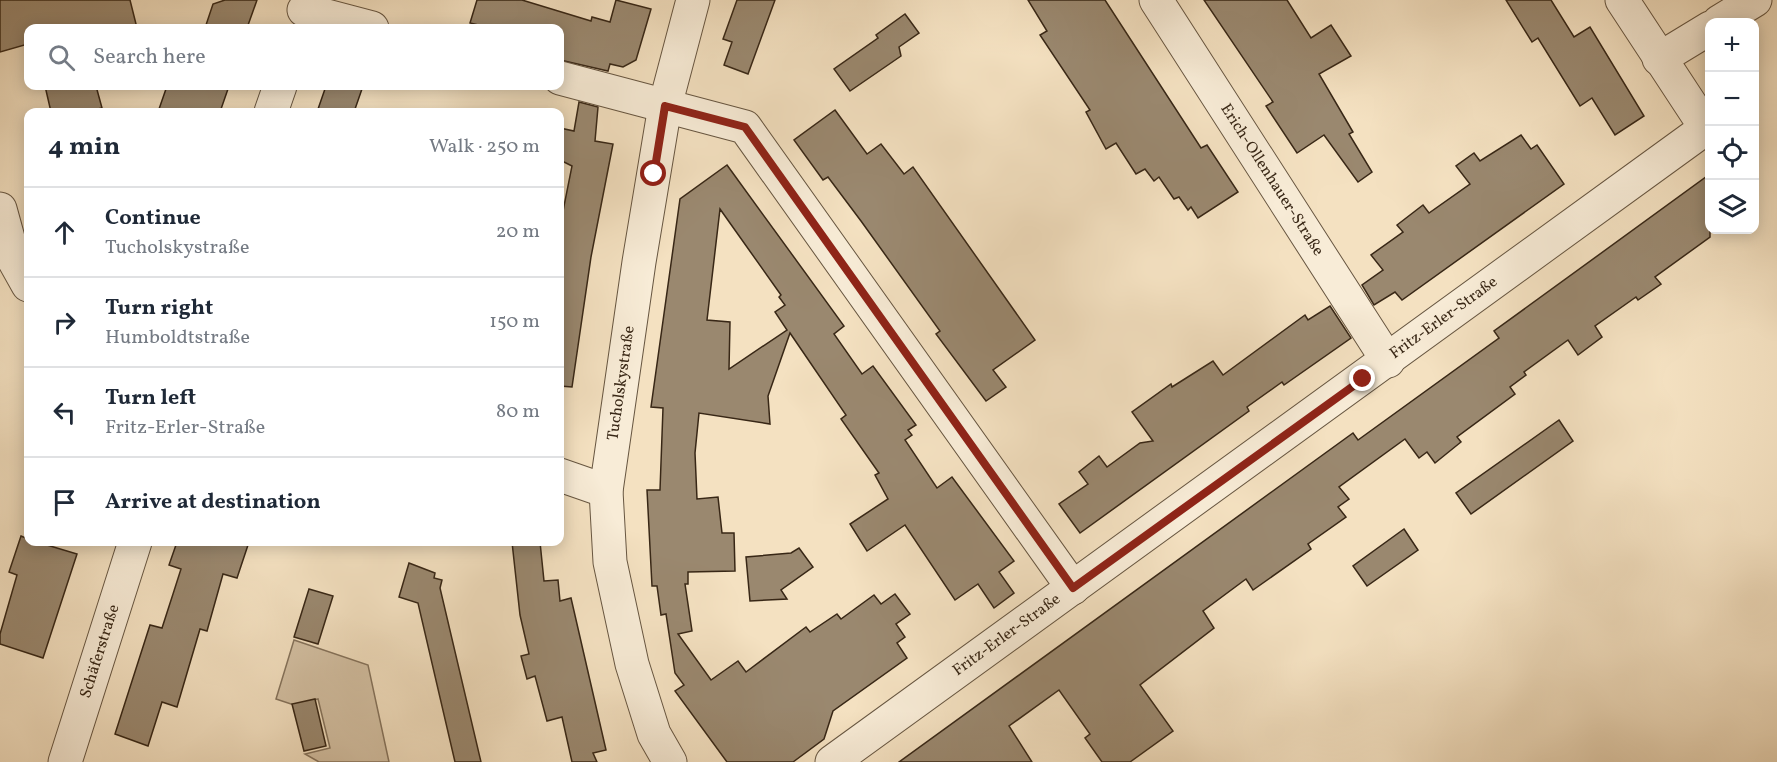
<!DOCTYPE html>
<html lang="en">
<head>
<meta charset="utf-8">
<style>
	body { margin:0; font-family:Vollkorn,serif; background:#f2f2f3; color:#1f2937 }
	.controls { position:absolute; right:18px; top:18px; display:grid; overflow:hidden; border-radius:12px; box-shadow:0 3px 15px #0003 }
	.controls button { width:54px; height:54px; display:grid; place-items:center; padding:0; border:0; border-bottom:2px solid #e0e1e3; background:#fff; color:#1f2937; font:30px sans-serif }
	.stop { position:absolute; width:18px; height:18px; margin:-14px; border:4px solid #8f2418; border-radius:50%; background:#fff }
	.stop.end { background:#8f2418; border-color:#fff; box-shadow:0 2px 6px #0008 }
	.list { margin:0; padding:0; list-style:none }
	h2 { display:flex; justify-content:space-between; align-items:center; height:78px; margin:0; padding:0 24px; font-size:26px }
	h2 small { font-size:20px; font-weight:400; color:#747a83 }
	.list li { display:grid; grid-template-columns:39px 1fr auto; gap:18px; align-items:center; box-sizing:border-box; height:90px; padding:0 24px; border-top:2px solid #e0e1e3 }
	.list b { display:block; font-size:22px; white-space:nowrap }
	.list p { margin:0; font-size:20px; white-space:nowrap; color:#747a83 }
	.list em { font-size:20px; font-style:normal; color:#747a83 }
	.icon { flex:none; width:33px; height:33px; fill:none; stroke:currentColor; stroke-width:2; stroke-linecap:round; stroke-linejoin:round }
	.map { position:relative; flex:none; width:1777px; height:762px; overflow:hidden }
	.search { position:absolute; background:#fff; box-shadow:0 3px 15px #0003; left:24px; top:24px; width:540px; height:66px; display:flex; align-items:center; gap:15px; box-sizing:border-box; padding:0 21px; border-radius:12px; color:#747a83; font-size:22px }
	.panel { position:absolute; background:#fff; box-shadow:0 3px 15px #0003; left:24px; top:108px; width:540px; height:438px; border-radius:12px }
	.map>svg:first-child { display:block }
	.green { fill:#d4c1a4; stroke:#86745d; stroke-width:1.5 }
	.building { fill:#9a886f; stroke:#382716; stroke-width:1.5; fill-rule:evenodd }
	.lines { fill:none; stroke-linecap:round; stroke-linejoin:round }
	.street-casing { stroke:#675641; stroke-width:35 }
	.street { stroke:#f8ecd7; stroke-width:33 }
	.route { stroke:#8f2418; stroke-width:8 }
	.labels { text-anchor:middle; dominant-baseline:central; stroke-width:4.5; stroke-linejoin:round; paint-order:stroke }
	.street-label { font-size:16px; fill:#382716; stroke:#f8ecd7 }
</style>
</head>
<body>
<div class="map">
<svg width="1777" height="762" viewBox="0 0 1777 762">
	<rect width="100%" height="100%" fill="#f4e1c1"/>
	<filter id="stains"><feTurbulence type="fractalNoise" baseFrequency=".00333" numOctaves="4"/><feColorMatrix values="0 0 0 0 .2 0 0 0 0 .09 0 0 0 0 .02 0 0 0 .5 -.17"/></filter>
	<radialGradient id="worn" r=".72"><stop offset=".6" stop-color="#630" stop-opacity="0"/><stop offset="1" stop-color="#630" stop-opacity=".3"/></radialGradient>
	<path class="green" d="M294 640 368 665 389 762H319L305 754 330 748 318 699 294 705 276 699Z"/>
	<g class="building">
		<path d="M0 0H130L137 28H28V44L0 52Z"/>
		<path d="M225 0H257L247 28H205L213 4Z"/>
		<path d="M477 0H522L591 21 592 17 610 22 616 0 651 9 636 60 623 67 610 64 608 71 560 60V28H491L470 23Z"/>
		<path d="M737 0H775L748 74 724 65 732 42 723 39Z"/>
		<path d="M1028 0H1105L1201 148 1207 145 1238 192 1198 218 1191 207 1188 210 1179 197 1174 199 1159 177 1154 181 1145 169 1136 174 1116 143 1106 149 1086 112 1090 110 1040 35 1047 31Z"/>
		<path d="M1204 0H1287L1311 38 1331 25 1351 56 1319 74 1353 132 1349 134 1372 172 1358 182 1324 135 1297 153 1266 106 1273 102Z"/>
		<path d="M1506 0H1551L1574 37 1590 27 1644 116 1615 135 1592 98 1580 106 1538 38 1532 42Z"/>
		<path d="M905 14 919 33 899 47 901 56 850 91 834 69 878 38 876 35Z"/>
		<path d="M45 86H96L102 108 84 112H51Z"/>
		<path d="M167 86H229L220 112H158Z"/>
		<path d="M326 86H363L354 112H317Z"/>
		<path d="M579 102 598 107 595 141 613 144 591 257 572 387 560 386V226L572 166 560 160V128L574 131Z"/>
		<path d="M835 110 867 154 881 144 904 174 913 167 1035 340 993 370 1006 387 986 401 936 334 940 331 861 221 828 177 823 180 794 140Z"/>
		<path d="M1521 135 1531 149 1537 145 1564 184 1402 300 1395 292 1374 305 1362 285 1383 270 1371 255 1403 232 1397 225 1423 205 1429 213 1470 184 1456 166 1474 153 1480 161Z"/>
		<path d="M727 165 844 326 834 334 862 374 873 366 916 425 908 430 912 435 905 440 937 488 952 477 1014 561 999 572 1014 593 994 608 978 584 955 600 905 525 867 551 850 524 888 499 875 475 879 473 841 419 846 415 790 333 768 396 770 424 699 413 695 453 697 499 718 497 722 533H734L735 571 688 572V584H685L692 631 678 634 711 680 738 661 746 672 806 627 810 632 837 614 841 619 874 595 881 604 895 594 910 614 896 624 905 637 897 643 907 658 833 711 824 739 793 762H727L675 691 684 685 675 673 666 614 661 615 657 586H652L647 490H660L663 408 651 407 680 199ZM720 209 781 295 779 297 785 305 775 312 787 330 729 369 730 322 707 320Z"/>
		<path d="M1710 174V237L1655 277 1661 284 1638 300 1636 297 1595 326 1602 337 1578 355 1568 340 1524 372 1526 375 1510 387 1515 394 1457 437 1461 442 1435 463 1427 452 1419 458 1405 439 1339 487 1349 499 1338 507 1346 517 1308 544 1311 549 1253 590 1246 579 1203 611 1214 628 1140 685 1173 731 1130 762H1102L1085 738 1090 734 1059 690 1009 726 1032 762H899L1353 433 1358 440 1499 338 1494 331Z"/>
		<path d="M1330 306 1351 338 1284 385 1282 382 1247 407 1249 411 1080 533 1059 504 1088 484 1079 472 1099 456 1107 467 1140 443 1153 441 1132 412 1171 384 1172 387 1213 361 1223 375 1305 315 1308 320Z"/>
		<path d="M1559 420 1573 441 1471 514 1456 493Z"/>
		<path d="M1404 529 1418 550 1367 586 1353 566Z"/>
		<path d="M21 536 28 539V542H37L77 554 43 658 0 644V634L17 575 9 572Z"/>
		<path d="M177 542H249L237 578 223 574 207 631 200 629 177 707 162 702 148 746 115 734 150 625 162 628 173 594 181 569 169 565Z"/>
		<path d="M512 542H540L544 581 558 580 560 601 571 598 606 750 593 753 597 762H572L562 717 547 721 535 676 527 679 521 656 529 654 520 615Z"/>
		<path d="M799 548 813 567 781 590 787 599 750 601 746 557 791 553Z"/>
		<path d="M409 563 435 573 434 578 442 580 440 588 481 762H455L418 603 399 597Z"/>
		<path d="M309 589 333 596 318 644 294 637Z"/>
		<path d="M315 699 326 746 304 751 292 704Z"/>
	</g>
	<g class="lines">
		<defs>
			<g id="street">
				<path id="s1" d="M1156 0 1388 361"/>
				<path d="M304 10 372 28"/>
				<path d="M1719 22 1755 0"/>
				<path d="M1659 59 1710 28"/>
				<path d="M560 78 745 127 1073 588"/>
				<path d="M271 112 280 86"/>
				<path d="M0 209 14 260 28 285"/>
				<path d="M560 475 606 491"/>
				<path id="s2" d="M65 762 135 542"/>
				<path id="s3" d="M670 762 654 734 632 664 610 562 606 491 639 262 665 106 693 0"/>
				<path id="s4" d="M832 762 1706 128 1622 0"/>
			</g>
		</defs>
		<use href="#street" class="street-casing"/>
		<use href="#street" class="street"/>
	</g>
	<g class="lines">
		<path class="route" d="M654 174 665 106 745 127 1073 588 1363 379"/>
	</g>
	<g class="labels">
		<g class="street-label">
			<text stroke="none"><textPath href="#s1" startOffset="214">Erich-Ollenhauer-Straße</textPath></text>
			<text stroke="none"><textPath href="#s4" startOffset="756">Fritz-Erler-Straße</textPath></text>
			<text stroke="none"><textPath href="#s3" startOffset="390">Tucholskystraße</textPath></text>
			<text stroke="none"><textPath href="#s4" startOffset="216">Fritz-Erler-Straße</textPath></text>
			<text stroke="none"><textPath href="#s2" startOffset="116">Schäferstraße</textPath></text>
		</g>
	</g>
	<rect width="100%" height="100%" filter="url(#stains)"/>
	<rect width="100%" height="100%" fill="url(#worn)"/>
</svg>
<div class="controls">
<button>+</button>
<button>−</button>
<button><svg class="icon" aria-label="locate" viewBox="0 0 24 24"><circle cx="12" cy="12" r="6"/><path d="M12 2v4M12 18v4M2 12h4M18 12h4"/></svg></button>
<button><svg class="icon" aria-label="layers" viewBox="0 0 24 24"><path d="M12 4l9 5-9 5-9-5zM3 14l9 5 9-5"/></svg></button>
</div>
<div class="stop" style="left:654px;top:174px"></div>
<div class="stop end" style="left:1363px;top:379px"></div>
<div class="search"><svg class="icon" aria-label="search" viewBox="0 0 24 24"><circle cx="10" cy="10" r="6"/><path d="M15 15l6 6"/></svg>Search here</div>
<section class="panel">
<h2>4 min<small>Walk · 250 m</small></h2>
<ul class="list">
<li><svg class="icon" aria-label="ahead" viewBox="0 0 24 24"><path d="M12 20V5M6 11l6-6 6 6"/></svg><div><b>Continue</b><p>Tucholskystraße</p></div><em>20 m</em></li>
<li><svg class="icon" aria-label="right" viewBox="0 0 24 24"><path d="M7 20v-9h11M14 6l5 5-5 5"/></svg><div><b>Turn right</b><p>Humboldtstraße</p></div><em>150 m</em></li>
<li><svg class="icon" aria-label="left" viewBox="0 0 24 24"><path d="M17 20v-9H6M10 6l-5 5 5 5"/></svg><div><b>Turn left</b><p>Fritz-Erler-Straße</p></div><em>80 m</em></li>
<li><svg class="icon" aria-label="arrive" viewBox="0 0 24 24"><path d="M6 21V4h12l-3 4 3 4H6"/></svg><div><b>Arrive at destination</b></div></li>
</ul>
</section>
</div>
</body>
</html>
